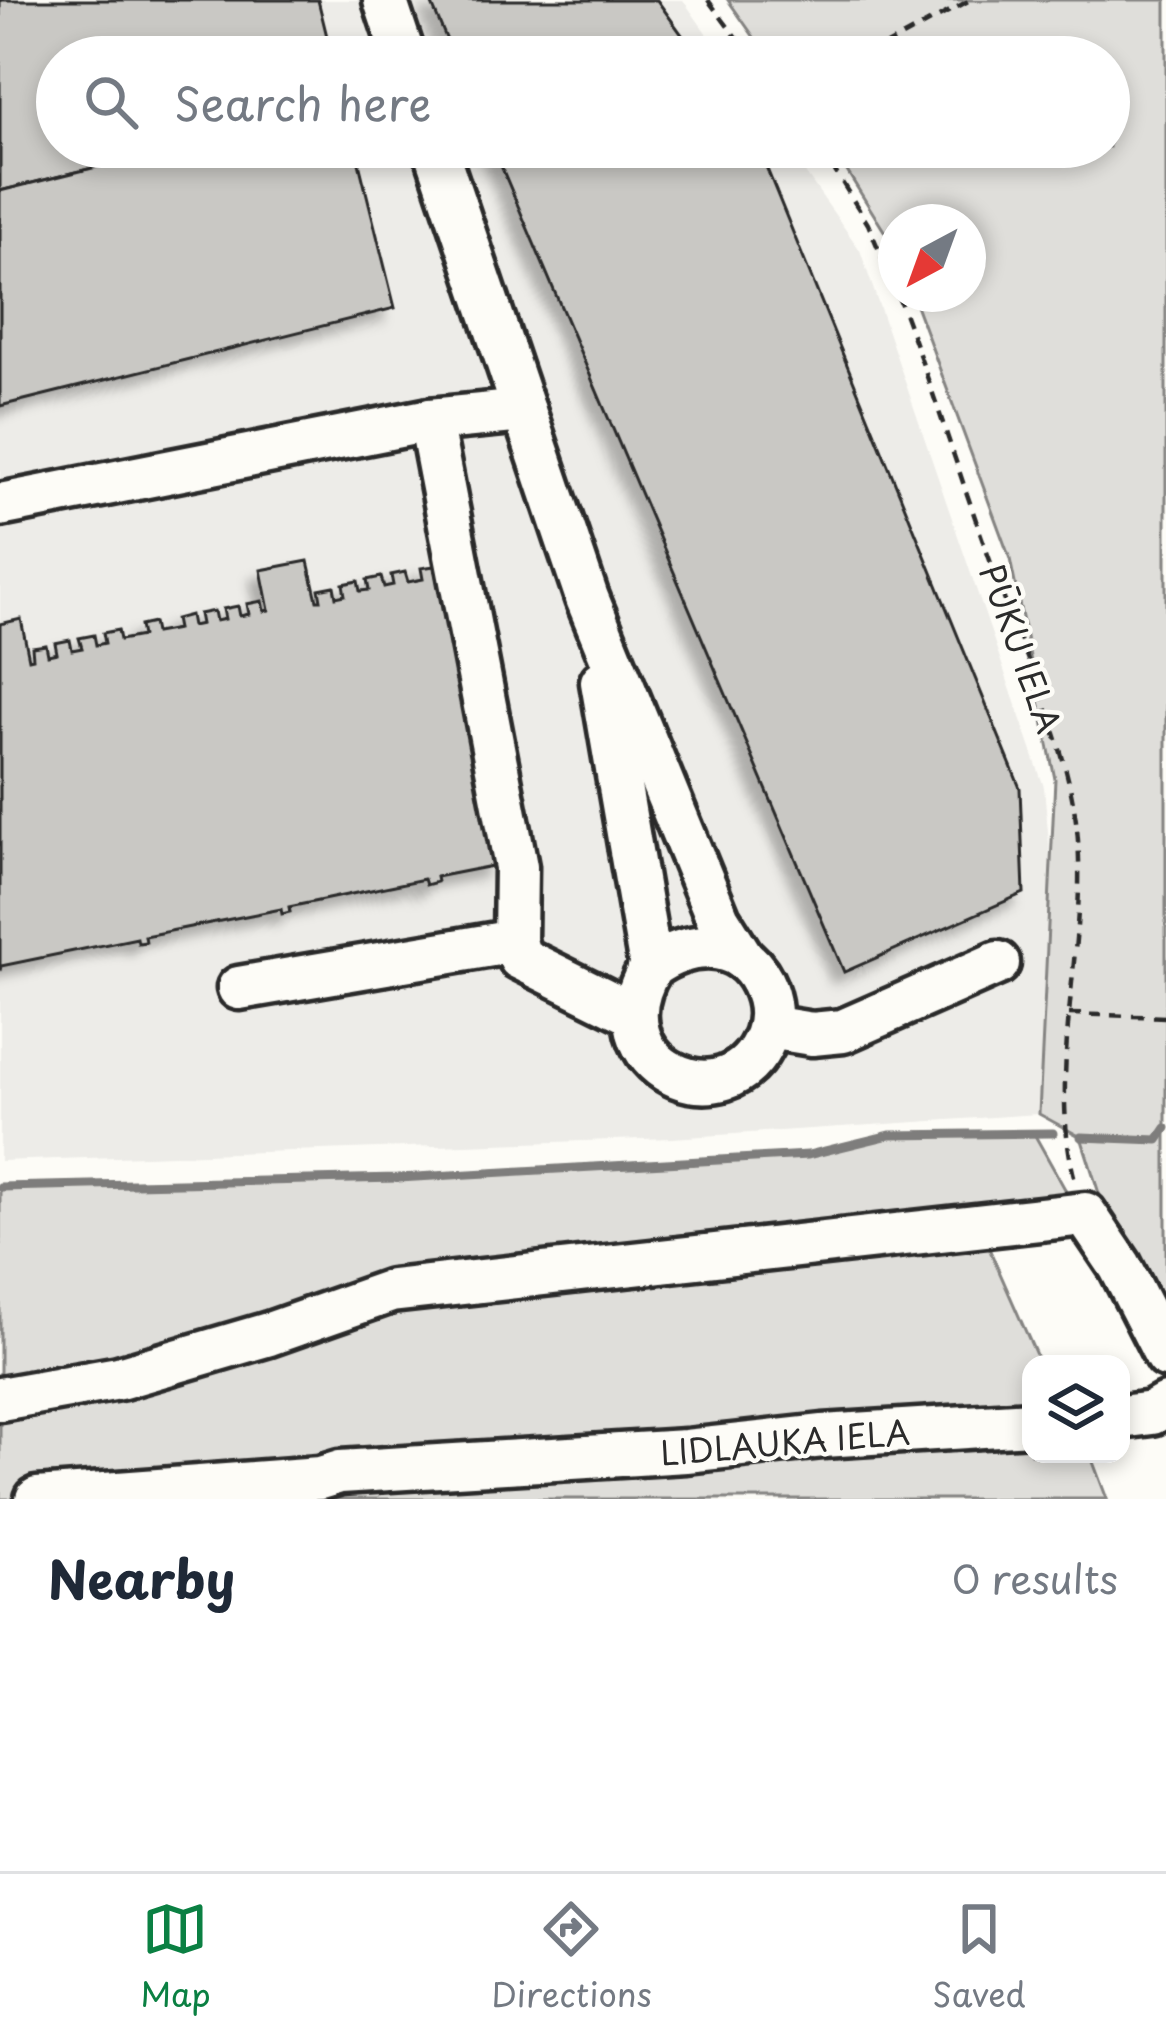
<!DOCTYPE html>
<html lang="en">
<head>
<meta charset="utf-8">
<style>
	body { margin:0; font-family:"Playpen Sans",sans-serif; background:#f6f6f7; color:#1f2937 }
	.controls { position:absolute; right:36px; bottom:36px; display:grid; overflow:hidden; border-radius:24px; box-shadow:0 6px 18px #0003 }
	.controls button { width:108px; height:108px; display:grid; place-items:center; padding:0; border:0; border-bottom:3px solid #e0e1e3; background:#fff; color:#1f2937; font:60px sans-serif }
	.compass { position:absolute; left:878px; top:204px; width:108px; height:108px; border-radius:50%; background:#fff; box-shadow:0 6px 18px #0003; rotate:221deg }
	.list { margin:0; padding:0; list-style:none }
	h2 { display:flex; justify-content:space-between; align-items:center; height:156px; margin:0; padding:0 48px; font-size:51px }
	h2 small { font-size:39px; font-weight:400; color:#747a83 }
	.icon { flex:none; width:66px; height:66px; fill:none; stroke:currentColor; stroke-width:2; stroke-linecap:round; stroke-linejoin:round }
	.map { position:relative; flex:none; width:1166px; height:1499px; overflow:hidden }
	.search { position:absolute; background:#fff; box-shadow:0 6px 18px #0003; left:36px; right:36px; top:36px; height:132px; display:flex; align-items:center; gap:30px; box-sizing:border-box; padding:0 42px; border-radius:66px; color:#747a83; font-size:45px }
	.sheet { height:372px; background:#fff }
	nav { display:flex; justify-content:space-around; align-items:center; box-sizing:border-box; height:168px; border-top:3px solid #e0e1e3; background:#fff; font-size:33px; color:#747a83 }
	nav a { display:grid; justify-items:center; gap:6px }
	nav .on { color:#0b8043 }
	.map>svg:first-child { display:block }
	.built { fill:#edece8 }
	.green { fill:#dfdeda; stroke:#858482; stroke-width:3 }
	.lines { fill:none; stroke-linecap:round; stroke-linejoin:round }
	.stream { stroke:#7e7d7b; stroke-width:9 }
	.building { fill:#c9c8c4; stroke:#2b2b2b; stroke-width:3; filter:url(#shadow) }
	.minor-casing { stroke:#2b2b2b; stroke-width:51 }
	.path { stroke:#2b2b2b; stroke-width:4.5; stroke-dasharray:12 9; stroke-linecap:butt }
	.minor { stroke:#fdfcf7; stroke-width:42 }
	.labels { text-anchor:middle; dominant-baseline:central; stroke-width:9; stroke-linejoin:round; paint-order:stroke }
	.street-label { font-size:33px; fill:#2b2b2b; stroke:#fdfcf7 }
</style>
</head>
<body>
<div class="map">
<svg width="1166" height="1499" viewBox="0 0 1166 1499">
	<defs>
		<filter id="shadow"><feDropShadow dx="-11" dy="11" stdDeviation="6" flood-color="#0004"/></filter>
	</defs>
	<rect width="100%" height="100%" fill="#fdfcf7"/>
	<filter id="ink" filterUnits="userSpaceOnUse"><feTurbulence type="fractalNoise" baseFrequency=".00833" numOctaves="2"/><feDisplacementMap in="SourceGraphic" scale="24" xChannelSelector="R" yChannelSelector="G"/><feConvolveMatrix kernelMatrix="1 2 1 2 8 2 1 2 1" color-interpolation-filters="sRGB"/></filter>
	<g filter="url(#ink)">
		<path class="built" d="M0 0H683L723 57H57V147H787L860 250 1044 787 1060 966 1039 1114 672 1138 0 1161Z"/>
		<g class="green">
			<path d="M728 0H1166V1326L1112 1234 1081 1137 1039 1114 1055 779 1010 559 912 294H968V222H896V250L832 147H1109V57H768Z"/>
			<path d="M1033 1132 1065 1189 1068 1209 668 1243 182 1349 0 1381V1187L398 1178 808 1155 890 1135Z"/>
			<path d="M988 1246 1040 1364H1031V1406L16 1488 15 1499H0V1410L413 1301Z"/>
			<path d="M1031 1442V1454H1090L1107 1499H332L330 1486Z"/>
		</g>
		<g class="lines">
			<g class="stream">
				<path d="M1081 1137 1158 1140 1166 1128"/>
				<path d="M0 1187 398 1178 808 1155 890 1135 1053 1133"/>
			</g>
		</g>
		<g class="building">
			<path d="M0 0H318L332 57H57V147H177L0 191Z"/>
			<path d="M430 0H657L698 57H454Z"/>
			<path d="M177 147H355L395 308 0 406V191Z"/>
			<path d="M493 147H758L1020 788 1024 893 844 972Z"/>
			<path d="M308 561 317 600H321L319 589 334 586 336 597 345 595 343 584 358 581 360 591 369 590 367 580 381 577 384 587 393 585 391 575 405 572 408 582 423 579 421 568 434 566 497 865 436 877 437 882 426 885 424 879 289 907 290 912 282 914 281 909 145 936 146 942 138 943 137 938 1 966 0 971V624L21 619 29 659 33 658 32 647 46 645 48 655 57 653 55 643 70 640 72 650 82 648 79 638 94 635 96 645 105 643 103 633 118 630 120 640 142 636 140 626 153 623 155 633 177 629 175 619 190 615 192 626 201 624 199 614 214 611 216 621 225 619 223 609 238 606 240 616 249 614 247 604 262 601 264 611 269 610 261 570Z"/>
		</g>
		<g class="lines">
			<defs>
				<g id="minor">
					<path d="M385 0 404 57"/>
					<path d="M435 147 587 598 718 919 743 959"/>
					<path d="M430 420 516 867 515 941 520 958 633 1014"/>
					<path d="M0 505 430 420 524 411"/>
					<path d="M602 682 651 967C590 1066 730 1129 766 1036 773 1018 770 998 762 982 739 936 686 941 651 967"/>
					<path d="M239 988 515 941"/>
					<path d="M769 1027 812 1034 843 1031 998 963"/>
					<path d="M0 1399 119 1378 269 1334 391 1291 1085 1214 1120 1266 1166 1356"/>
					<path d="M1121 1417 1152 1413 1166 1405"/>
					<path d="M37 1499 320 1478 340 1472 686 1451 823 1436 1031 1423"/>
				</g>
			</defs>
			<use href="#minor" class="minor-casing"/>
			<g class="path">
				<path d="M708 0 751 57"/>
				<path d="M865 57 970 0"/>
				<path d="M820 147 868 224 896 291"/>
				<path d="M897 294C934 391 964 490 1000 588 1027 662 1063 736 1075 814 1093 929 1045 1067 1075 1180"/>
				<path d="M1069 1014 1166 1017"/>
			</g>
			<use href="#minor" class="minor"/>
		</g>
	</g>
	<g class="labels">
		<g class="street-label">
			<text transform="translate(1022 648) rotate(70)">PŪKU IELA</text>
			<text transform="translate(785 1441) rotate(-5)">LIDLAUKA IELA</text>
		</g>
	</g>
</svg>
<div class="controls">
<button><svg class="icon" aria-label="layers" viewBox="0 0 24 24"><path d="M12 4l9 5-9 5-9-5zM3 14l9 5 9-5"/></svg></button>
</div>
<svg class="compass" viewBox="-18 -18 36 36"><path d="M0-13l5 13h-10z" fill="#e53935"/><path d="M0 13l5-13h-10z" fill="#747a83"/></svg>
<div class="search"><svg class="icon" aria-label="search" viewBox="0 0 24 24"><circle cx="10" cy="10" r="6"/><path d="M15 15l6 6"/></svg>Search here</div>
</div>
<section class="sheet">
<h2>Nearby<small>0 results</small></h2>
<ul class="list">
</ul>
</section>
<nav>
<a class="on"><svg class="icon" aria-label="map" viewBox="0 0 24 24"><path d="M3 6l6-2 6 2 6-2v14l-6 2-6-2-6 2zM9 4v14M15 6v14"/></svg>Map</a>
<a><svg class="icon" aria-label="directions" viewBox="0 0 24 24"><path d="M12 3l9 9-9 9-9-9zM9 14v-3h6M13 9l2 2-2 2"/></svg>Directions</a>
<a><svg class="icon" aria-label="saved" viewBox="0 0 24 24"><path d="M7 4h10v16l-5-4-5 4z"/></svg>Saved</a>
</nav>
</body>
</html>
